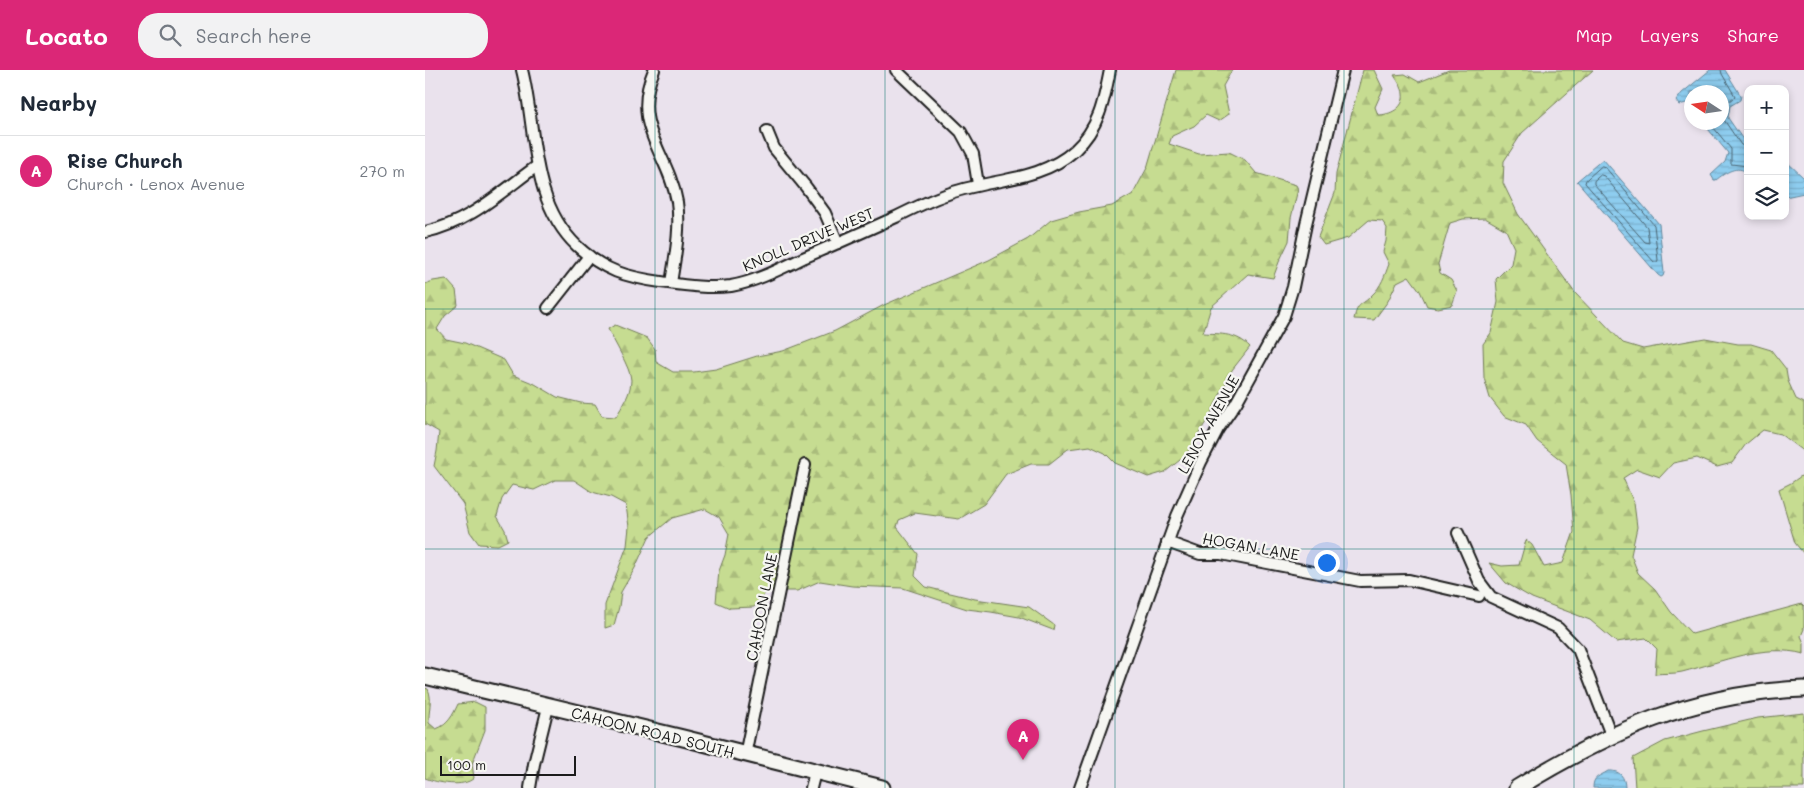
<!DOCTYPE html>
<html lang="en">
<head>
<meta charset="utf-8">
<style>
	body { margin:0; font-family:Mali,sans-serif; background:#f2f2f3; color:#1f2937 }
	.controls { position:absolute; right:15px; top:15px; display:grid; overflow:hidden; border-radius:10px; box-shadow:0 2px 8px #0003 }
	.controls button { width:45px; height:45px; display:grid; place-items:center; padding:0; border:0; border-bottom:1px solid #e0e1e3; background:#fff; color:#1f2937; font:25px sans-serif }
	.compass { position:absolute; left:1259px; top:15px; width:45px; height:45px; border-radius:50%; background:#fff; box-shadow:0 2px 8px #0003; rotate:282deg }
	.scale { position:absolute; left:15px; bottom:12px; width:136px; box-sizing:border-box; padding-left:5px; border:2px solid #1c1c1c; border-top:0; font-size:14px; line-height:18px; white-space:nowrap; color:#1c1c1c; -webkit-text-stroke:4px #f6f6f2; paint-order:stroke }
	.you { position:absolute; left:901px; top:492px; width:18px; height:18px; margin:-12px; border:4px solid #fff; border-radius:50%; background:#1a73e8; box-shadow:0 0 0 8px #1a73e833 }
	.badge { display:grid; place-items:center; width:32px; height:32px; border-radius:50%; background:#db2777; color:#fff; font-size:16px; font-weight:700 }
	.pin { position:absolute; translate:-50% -41px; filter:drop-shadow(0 1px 2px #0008) }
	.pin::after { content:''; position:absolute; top:26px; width:18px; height:15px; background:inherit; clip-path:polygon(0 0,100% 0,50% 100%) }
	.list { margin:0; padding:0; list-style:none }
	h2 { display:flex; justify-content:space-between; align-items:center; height:65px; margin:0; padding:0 20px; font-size:21px }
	h2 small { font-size:16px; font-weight:400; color:#747a83 }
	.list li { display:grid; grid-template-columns:32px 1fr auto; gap:15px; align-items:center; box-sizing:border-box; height:70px; padding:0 20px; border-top:1px solid #e0e1e3 }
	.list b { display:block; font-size:19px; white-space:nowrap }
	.list p { margin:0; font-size:16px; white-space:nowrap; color:#747a83 }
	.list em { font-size:16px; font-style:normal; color:#747a83 }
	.icon { flex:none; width:28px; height:28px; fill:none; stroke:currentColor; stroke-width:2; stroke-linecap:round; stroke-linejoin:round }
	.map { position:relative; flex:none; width:1379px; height:718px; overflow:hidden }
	header { display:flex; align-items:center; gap:30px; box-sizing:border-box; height:70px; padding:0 25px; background:#db2777; color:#fff }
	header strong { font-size:24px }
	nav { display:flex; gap:28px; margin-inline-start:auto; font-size:18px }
	.search { width:350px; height:45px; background:#f2f2f3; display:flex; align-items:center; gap:12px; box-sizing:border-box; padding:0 18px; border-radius:20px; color:#747a83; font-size:19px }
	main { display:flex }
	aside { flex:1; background:#fff }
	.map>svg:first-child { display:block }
	.forest { fill:url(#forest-firs); stroke:#717c56 }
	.water { fill:url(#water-rules); stroke:#60869b }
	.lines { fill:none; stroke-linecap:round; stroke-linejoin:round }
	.shore { stroke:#4a6370; stroke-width:1 }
	.minor-casing { stroke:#1c1c1c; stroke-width:14 }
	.secondary-casing { stroke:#1c1c1c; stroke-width:19 }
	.minor { stroke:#f6f6f2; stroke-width:10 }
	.secondary { stroke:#f6f6f2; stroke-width:15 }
	.grid { fill:none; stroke:#0f766e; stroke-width:1; stroke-opacity:0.55 }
	.labels { text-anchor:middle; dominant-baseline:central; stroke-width:4.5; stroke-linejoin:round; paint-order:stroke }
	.street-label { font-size:15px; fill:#1c1c1c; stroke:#f6f6f2 }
</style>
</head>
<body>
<header>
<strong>Locato</strong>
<div class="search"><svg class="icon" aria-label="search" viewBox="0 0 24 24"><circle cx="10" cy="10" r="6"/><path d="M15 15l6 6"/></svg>Search here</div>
<nav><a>Map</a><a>Layers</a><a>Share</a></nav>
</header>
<main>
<aside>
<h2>Nearby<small></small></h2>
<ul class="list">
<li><span class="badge">A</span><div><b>Rise Church</b><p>Church · Lenox Avenue</p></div><em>270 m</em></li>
</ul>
</aside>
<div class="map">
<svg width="1379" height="718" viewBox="0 0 1379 718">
	<defs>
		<pattern id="forest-firs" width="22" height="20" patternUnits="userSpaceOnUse" patternTransform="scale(1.25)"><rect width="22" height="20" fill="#c6dc91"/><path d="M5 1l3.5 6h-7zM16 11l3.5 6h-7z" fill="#aabc7c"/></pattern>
		<pattern id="water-rules" width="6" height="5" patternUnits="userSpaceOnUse" patternTransform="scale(1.25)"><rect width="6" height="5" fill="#8ecdef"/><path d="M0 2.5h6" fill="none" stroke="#7aafcc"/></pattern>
	</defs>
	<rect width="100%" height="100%" fill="#eae2ed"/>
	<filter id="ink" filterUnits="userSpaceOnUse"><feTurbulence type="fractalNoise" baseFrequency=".02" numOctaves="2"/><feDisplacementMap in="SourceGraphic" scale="10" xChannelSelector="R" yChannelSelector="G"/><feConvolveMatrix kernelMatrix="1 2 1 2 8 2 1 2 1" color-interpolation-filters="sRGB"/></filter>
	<g filter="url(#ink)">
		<g class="forest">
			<path d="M751 0H807L798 16 804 44 794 51 781 45 769 56 747 66 744 74 774 84 804 82 820 90 831 103 871 115 873 119 866 148 864 171 854 192 848 208 823 204 786 237 778 263C796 264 812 263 825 277L807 300 784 347 760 386 740 402 723 407 690 393 680 383 665 376 643 379 624 394H606L581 404 559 434 534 449 490 443 474 450 472 457 493 484 490 506 501 517 521 522 550 529 604 537 629 555 628 560 594 547 566 542 542 539 478 518 427 516 395 511 372 521H342L329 537 305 538 291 532 294 501 300 485 304 464 294 447 280 439 247 448 224 467 210 498 196 522 194 537 189 555 180 558V535L202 476 204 457 201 435 186 427 167 422 149 410H130L109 420 87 415 77 429 72 446 80 460 83 470 73 475 54 474 45 462 38 434 9 396 12 381 14 362 0 354V214L8 211 21 209 31 220 33 235 20 246 12 259 21 269 40 273 79 290 88 305 110 314 132 327 156 333 170 334 177 346 191 347C197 336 206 324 206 310 206 299 188 270 183 259L190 255 222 268 230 279 231 292 248 302H269L291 299 332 286 358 281 410 261 459 235 564 190 603 169 626 150 654 142 687 136 708 124 722 98Z"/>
			<path d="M938 0H949L958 19 950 37 953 45C965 45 980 38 978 24 978 18 972 10 969 5L980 4 994 12 1024 0H1168L1097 63 1079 91 1078 113 1093 144 1150 223 1198 273 1218 279 1280 268 1313 274H1326L1346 280 1361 299 1363 311 1371 329 1379 333V382L1355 364 1338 360 1321 374 1307 393 1292 397 1272 388 1248 393 1235 407 1212 399 1198 408 1209 433 1212 457 1206 485 1213 503 1230 519 1246 542 1267 564 1377 534 1379 536V559L1376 566 1379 573V584C1338 573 1297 592 1257 602 1249 604 1239 603 1230 604L1232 579 1221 568 1191 572 1165 550 1107 528 1081 513 1064 493 1077 496 1094 495 1101 470 1107 475 1119 497 1138 493 1149 462 1146 425 1141 394 1112 371 1101 355 1079 346 1065 328 1059 308 1058 274 1066 263 1073 232 1071 209 1086 194 1089 178 1081 160 1060 148 1038 149 1025 153 1013 194 1015 203 1026 210 1032 221 1027 235 1013 238 1002 236 995 221 984 206 972 212 963 231 949 250 929 249C933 231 936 237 947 225 956 217 960 205 964 194L958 182 961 171 962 158 957 151 944 150 923 168 899 175 893 167 910 123 911 104Z"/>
			<path d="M1379 404V484L1370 473 1354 419 1366 413Z"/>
			<path d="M0 618 3 619C8 630 3 641 4 653L11 659C23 655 28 645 33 634L50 632 60 637V660L47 694 49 708C38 718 13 713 0 708Z"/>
			<path d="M1379 643V718H1210L1208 688 1240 671 1278 661 1333 648Z"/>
		</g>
		<g class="water">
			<path d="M1285 0H1300L1316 26 1315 30 1305 36 1303 48 1319 71 1323 73V103C1312 94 1300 103 1291 110H1289L1286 105 1300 92 1303 83 1278 53 1296 52V22H1266V39L1261 33 1254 35 1251 31 1257 23Z"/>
			<path d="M1178 89 1234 154 1239 203 1238 206 1236 207 1233 205 1152 111Z"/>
			<path d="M1360 90 1379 108V123L1360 127Z"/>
			<path d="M1183 701C1195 700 1200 707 1200 718H1168C1168 706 1174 707 1183 701Z"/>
		</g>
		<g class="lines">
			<g class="shore">
				<path d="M1296 0 1297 4 1310 26 1301 34 1299 50 1316 75 1323 77"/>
				<path d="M1284 52 1306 79V94L1323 96"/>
				<path d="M1177 96 1180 97 1229 155 1233 190 1232 192H1229L1160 113 1161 110Z"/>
				<path d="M1176 105 1179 106 1222 157 1224 173 1220 172 1169 114V111Z"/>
			</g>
			<defs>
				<g id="minor">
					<path d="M97 0C112 59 104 130 152 176 179 201 201 207 236 212 258 215 284 219 306 216 330 212 355 199 378 188 409 175 440 161 471 147 487 139 503 131 520 125 563 108 614 113 650 80 674 58 679 31 685 0"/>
					<path d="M229 0C205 57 243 81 252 132 256 158 250 187 246 213"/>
					<path d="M471 0 536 62 548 84 553 114"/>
					<path d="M342 61 349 78 381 117 400 143 413 173"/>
					<path d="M0 162C44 153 77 121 112 96"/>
					<path d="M123 238 164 186"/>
					<path d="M1033 463 1054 511 1066 527 1133 558 1153 579 1186 665"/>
					<path d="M742 472 775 484H796L935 511 984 510 1054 526"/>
					<path d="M320 685 380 395"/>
					<path d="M105 718 109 694 123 637"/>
					<path d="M386 718 390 702"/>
					<path d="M655 718 752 446 776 392 793 359 811 333 859 246 868 217 881 154 918 0"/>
				</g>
				<g id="secondary">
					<path d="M0 606 258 668 457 718"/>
					<path d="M1092 718C1185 661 1268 623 1379 619"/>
				</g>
			</defs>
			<use href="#minor" class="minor-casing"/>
			<use href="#secondary" class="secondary-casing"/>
			<use href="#minor" class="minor"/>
			<use href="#secondary" class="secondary"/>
		</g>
	</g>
	<path class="grid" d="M230 0V718M460 0V718M690 0V718M919 0V718M1149 0V718M0 239H1379M0 479H1379"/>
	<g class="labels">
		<g class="street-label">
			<text transform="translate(383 169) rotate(-23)">KNOLL DRIVE WEST</text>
			<text transform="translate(783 354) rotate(-61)">LENOX AVENUE</text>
			<text transform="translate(826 476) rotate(10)">HOGAN LANE</text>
			<text transform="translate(336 537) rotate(-79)">CAHOON LANE</text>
			<text transform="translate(228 662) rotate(14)">CAHOON ROAD SOUTH</text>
		</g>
	</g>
</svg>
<div class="controls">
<button>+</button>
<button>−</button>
<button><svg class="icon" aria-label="layers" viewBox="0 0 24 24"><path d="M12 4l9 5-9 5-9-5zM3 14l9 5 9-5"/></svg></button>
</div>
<svg class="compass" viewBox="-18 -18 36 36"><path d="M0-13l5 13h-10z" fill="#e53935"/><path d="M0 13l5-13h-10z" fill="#747a83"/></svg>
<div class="scale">100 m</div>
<div class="you"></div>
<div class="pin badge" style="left:598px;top:690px">A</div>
</div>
</main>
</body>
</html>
